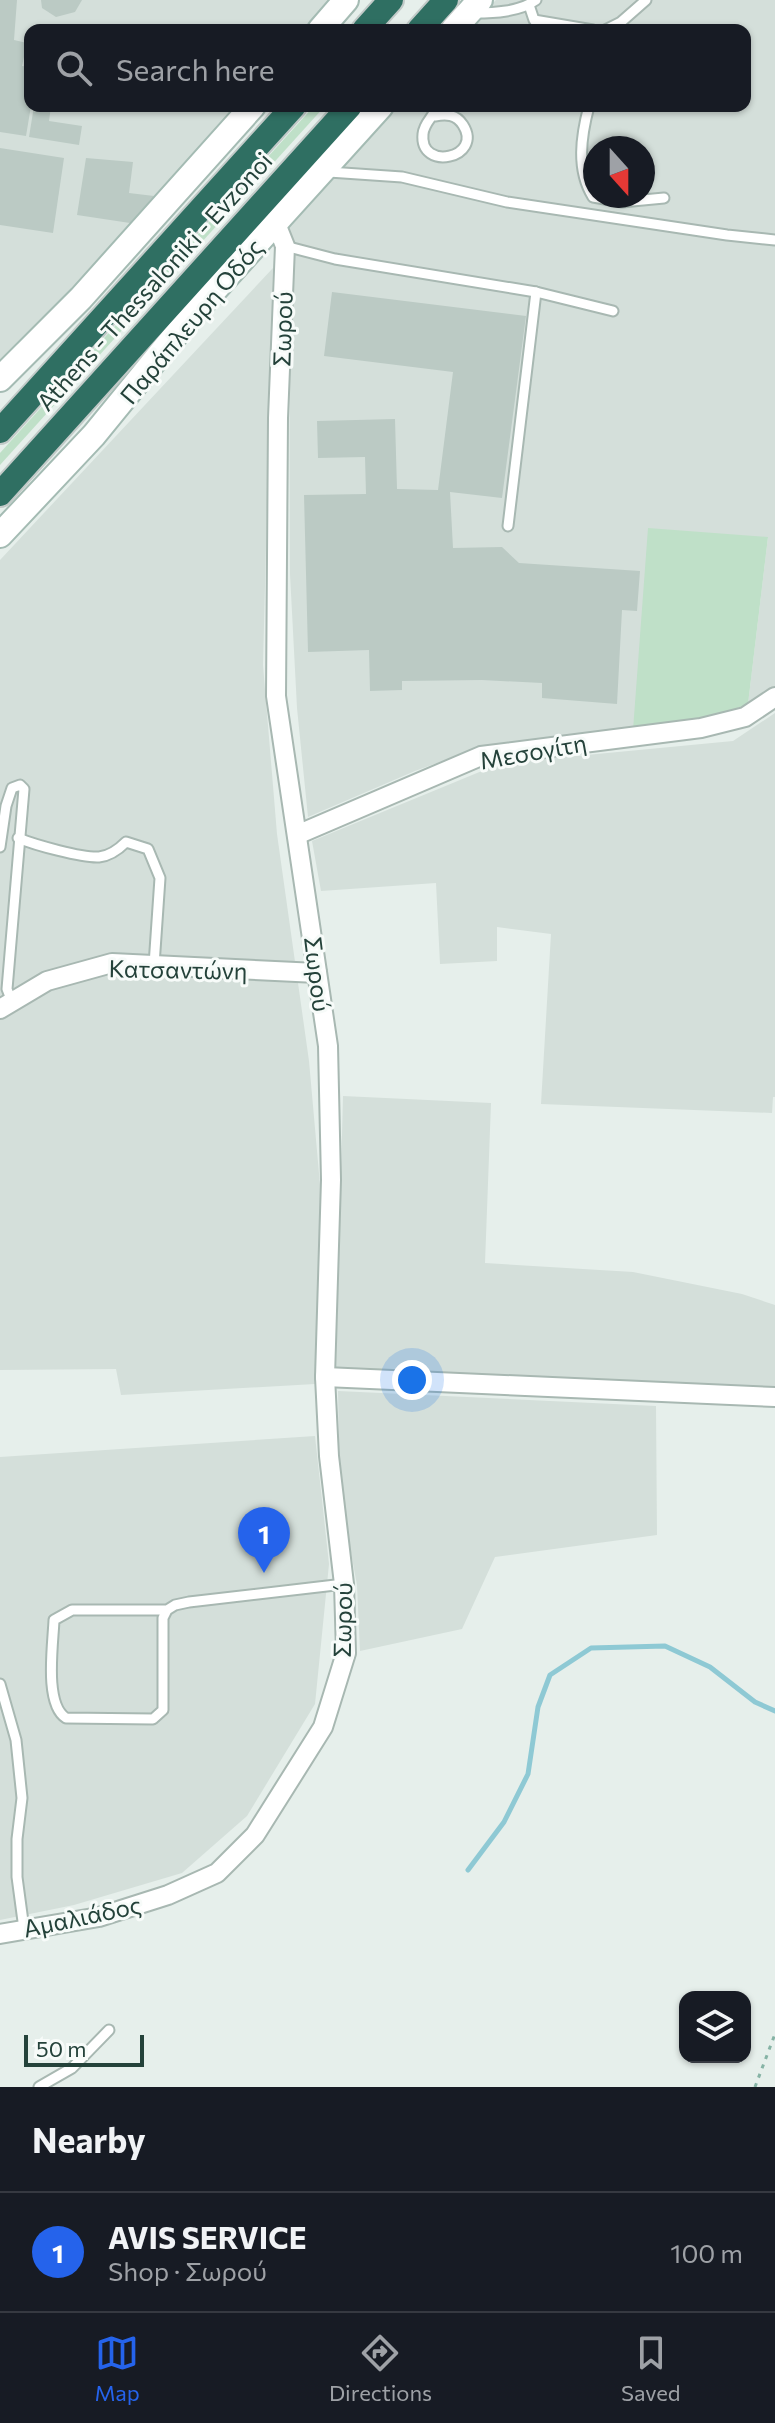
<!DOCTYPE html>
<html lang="en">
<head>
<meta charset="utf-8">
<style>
	body { margin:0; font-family:Commissioner,sans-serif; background:#20242c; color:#f1f3f6 }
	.controls { position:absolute; right:24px; bottom:24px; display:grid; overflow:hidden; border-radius:16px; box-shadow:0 2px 6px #0004 }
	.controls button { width:72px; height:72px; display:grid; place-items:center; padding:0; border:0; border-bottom:2px solid #363941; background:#171b24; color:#f1f3f6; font:40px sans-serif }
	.compass { position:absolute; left:583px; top:136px; width:72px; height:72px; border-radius:50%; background:#171b24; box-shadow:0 2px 6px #0004; rotate:159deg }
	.scale { position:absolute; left:24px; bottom:20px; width:120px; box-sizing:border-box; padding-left:8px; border:4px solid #24423a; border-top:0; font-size:22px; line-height:28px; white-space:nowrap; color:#24423a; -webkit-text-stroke:6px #f7fbf9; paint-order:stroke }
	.you { position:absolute; left:412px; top:1380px; width:28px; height:28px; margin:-20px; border:6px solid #fff; border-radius:50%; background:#1a73e8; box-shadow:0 0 0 12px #1a73e833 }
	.badge { display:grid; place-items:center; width:52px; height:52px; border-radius:50%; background:#2563eb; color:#fff; font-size:26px; font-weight:700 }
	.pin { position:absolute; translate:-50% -66px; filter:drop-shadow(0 2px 4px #0008) }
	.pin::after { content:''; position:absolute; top:42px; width:28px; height:24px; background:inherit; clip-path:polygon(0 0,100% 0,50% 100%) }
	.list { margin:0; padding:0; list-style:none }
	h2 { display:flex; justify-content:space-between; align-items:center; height:104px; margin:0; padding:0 32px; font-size:34px }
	h2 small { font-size:26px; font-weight:400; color:#9ea1a6 }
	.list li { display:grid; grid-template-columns:52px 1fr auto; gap:24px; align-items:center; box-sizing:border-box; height:120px; padding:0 32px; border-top:2px solid #363941 }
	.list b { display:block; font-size:30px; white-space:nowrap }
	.list p { margin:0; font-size:26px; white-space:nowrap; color:#9ea1a6 }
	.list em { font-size:26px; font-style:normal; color:#9ea1a6 }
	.icon { flex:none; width:44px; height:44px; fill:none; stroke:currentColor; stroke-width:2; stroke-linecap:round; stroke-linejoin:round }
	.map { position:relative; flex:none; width:775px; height:2087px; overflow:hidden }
	.search { position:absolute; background:#171b24; box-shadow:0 2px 6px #0004; left:24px; right:24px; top:24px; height:88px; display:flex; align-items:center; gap:20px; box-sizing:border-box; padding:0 28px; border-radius:16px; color:#9ea1a6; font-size:30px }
	.sheet { height:224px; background:#171b24 }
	nav { display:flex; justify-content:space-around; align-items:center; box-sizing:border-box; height:112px; border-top:2px solid #363941; background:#171b24; font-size:22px; color:#9ea1a6 }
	nav a { display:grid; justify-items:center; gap:4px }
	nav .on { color:#2563eb }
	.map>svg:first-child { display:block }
	.built { fill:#d4dfda; fill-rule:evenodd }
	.green { fill:#bfe0c8 }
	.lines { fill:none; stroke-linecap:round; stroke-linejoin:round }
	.stream { stroke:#8ec9d4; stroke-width:5 }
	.building { fill:#bbcac4 }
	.lane-casing { stroke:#a8b8b2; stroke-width:13 }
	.street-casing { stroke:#a8b8b2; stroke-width:22 }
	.secondary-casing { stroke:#a4bbb3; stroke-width:28 }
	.highway-casing { stroke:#c2cac8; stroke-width:28 }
	.path { stroke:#86b3a5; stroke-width:3; stroke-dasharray:4 6; stroke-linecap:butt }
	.lane { stroke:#fff; stroke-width:9 }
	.street { stroke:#fff; stroke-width:18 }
	.secondary { stroke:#fff; stroke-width:24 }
	.highway { stroke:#2f6f62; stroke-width:24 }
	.labels { text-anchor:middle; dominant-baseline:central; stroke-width:6; stroke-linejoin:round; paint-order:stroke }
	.street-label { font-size:24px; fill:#24423a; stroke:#f7fbf9 }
</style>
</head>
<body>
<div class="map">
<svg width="775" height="2087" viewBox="0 0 775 2087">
	<rect width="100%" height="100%" fill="#e6efeb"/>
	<g class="built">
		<path d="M0 0H338L312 30H30V106H245L81 288 0 366Z"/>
		<path d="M496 0H775V688L748 704 768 537 633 730 467 752 415 771 308 817 297 708 290 574 289 228 398 106H745V30H466ZM595 148H643V196H595Z"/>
		<path d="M273 268 263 665 277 834 309 1061 322 1207 315 1384 121 1395 116 1369 0 1370V560Z"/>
		<path d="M775 713V1097H773L772 1113 541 1104 551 934 497 927V961L440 964 436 883 321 891 312 841 494 766 513 762 733 741Z"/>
		<path d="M343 1096 491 1103 485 1263 633 1272 742 1294 775 1305V1392L336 1370Z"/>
		<path d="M338 1391 656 1406 657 1535 495 1557 462 1629 360 1651 357 1585 344 1515 339 1447Z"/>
		<path d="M315 1436 329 1564 315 1704 247 1816 182 1873 74 1905 0 1920V1457Z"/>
	</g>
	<g class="green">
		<path d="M314 106H325L0 465V453Z"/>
		<path d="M648 528 768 537 748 704 708 719 633 730Z"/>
	</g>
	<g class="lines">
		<path class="stream" d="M468 1870 504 1822 528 1774 538 1707 550 1675 591 1648 665 1646 710 1667 755 1702 775 1711"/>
	</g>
	<g class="building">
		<path d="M0 0H17L14 40 27 43 22 66 30 67 31 106 26 136 0 132Z"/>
		<path d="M41 0H82L75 12 56 17 42 8Z"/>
		<path d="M34 106H51L49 121 82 126 79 145 29 137Z"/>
		<path d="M0 148 64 158 53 233 0 225Z"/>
		<path d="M86 158 133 162 129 193 154 196 130 223 77 215Z"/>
		<path d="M332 292 526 316 502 498 450 492 453 548 502 547 519 563 640 571 637 611 622 610 617 704 542 698V683L482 680 402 681V690L370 691 369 650 308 652 304 495 366 494 365 457 318 458 317 421 395 419 397 489 438 490 453 372 324 356Z"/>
	</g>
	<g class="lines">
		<defs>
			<g id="lane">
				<path d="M529 5 534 20 593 30"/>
				<path d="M475 13C494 13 519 12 536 0"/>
				<path d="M605 30 621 22 646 0"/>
				<path d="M589 106C581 136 576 170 593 197L622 202 664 198"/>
				<path d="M435 116C446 114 456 114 463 125 484 158 419 172 423 134 424 122 434 117 437 106"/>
				<path d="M329 172 402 177 507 202 727 235 775 240"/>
				<path d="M285 246 335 259 536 292 613 311"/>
				<path d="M508 526 536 292"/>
				<path d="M18 838C35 845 82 858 99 857 109 856 119 849 126 842L148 849 160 878 154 965"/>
				<path d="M0 847 6 806 12 788 20 785 24 789 7 989 12 1002"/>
				<path d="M167 1610 163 1618V1710L153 1719 66 1718C44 1704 53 1645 54 1620L72 1610H167L175 1605 189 1602 344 1584"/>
				<path d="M0 1684 16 1740 22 1798 17 1839V1877L24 1929"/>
				<path d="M39 2087 72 2068 109 2030"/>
			</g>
			<g id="street">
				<path d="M299 834 481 756 701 728 745 717 775 697"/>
				<path d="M0 1009 47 981 112 963 317 973"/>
				<path d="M325 1377 775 1397"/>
				<path d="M0 1934 99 1917 168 1895 217 1873 255 1835 323 1727 346 1653 344 1584 329 1456 325 1377 331 1180 328 1046 276 696 278 418 285 246 275 221"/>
			</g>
			<g id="secondary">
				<path d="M320 30 346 0"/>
				<path d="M453 30 480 0"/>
				<path d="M0 379 81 298 253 106"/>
				<path d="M0 535 94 435 191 316 381 106"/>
			</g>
			<g id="highway">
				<path d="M364 30 391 0"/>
				<path d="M419 30 446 0"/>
				<path d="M0 431 294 106"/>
				<path d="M0 494 350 106"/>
			</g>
		</defs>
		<use href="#lane" class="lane-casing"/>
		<use href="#street" class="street-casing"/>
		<use href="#secondary" class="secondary-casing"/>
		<use href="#highway" class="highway-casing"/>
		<path class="path" d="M755 2087 775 2034"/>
		<use href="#lane" class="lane"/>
		<use href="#street" class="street"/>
		<use href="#secondary" class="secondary"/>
		<use href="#highway" class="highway"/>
	</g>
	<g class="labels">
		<g class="street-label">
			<text transform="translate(154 281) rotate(-48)">Athens - Thessaloniki - Evzonoi</text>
			<text transform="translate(191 321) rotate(-50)">Παράπλευρη Οδός</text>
			<text transform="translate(282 329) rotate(-88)">Σωρού</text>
			<text transform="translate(533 751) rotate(-10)">Μεσογίτη</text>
			<text transform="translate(178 969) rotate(1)">Κατσαντώνη</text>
			<text transform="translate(318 974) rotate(83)">Σωρού</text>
			<text transform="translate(342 1620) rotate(-89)">Σωρού</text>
			<text transform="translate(82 1916) rotate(-12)">Αμαλιάδος</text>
		</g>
	</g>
</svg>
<div class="controls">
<button><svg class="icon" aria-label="layers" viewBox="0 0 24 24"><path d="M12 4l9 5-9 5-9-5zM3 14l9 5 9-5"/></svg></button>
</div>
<svg class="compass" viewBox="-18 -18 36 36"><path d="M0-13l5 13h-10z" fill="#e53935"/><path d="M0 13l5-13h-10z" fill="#9ea1a6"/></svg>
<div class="scale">50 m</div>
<div class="you"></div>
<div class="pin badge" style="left:264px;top:1573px">1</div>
<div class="search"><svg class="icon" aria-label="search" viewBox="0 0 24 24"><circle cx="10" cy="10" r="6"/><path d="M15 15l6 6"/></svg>Search here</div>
</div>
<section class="sheet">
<h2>Nearby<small></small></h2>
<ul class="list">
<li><span class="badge">1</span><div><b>AVIS SERVICE</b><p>Shop · Σωρού</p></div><em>100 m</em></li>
</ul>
</section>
<nav>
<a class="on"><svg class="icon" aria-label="map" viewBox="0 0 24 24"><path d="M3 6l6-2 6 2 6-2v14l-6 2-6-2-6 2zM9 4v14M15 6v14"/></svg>Map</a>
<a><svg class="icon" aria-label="directions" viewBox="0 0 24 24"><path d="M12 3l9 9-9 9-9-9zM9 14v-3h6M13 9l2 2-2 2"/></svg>Directions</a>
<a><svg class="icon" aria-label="saved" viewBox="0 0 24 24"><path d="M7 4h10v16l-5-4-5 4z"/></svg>Saved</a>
</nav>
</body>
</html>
